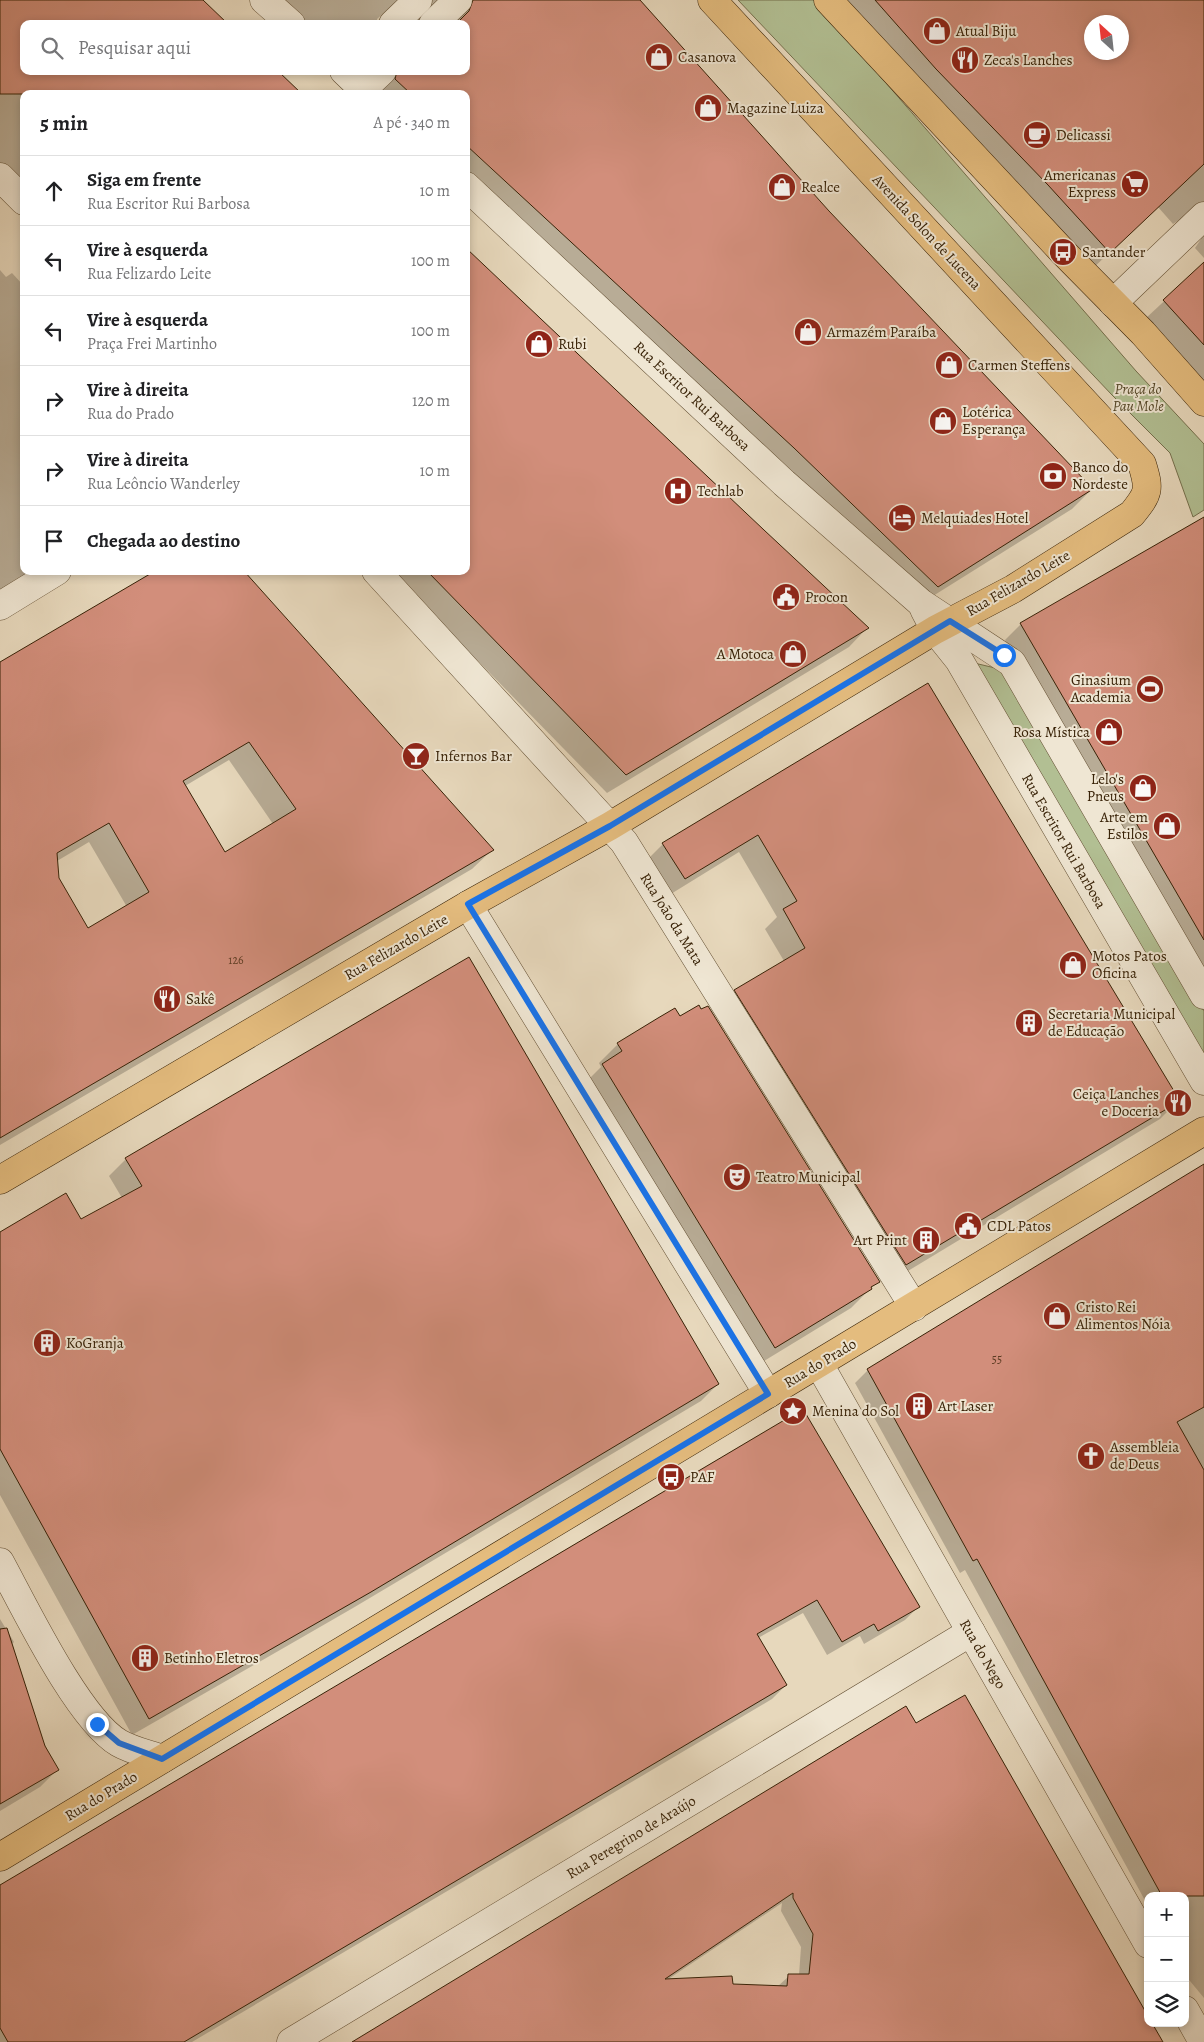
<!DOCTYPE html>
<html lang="pt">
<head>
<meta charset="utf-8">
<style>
	body { margin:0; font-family:Alegreya,serif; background:#f6f6f6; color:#202124 }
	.controls { position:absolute; right:15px; bottom:15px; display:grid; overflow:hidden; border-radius:10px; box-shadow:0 2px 8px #0003 }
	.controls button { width:45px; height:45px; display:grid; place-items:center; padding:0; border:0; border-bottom:1px solid #e0e0e0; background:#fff; color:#202124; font:25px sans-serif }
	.compass { position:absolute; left:1084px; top:15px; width:45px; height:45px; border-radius:50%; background:#fff; box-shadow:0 2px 8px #0003; rotate:333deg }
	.stop { position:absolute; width:15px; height:15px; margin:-11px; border:4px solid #1a73e8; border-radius:50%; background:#fff }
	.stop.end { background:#1a73e8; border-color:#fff; box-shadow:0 1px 5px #0008 }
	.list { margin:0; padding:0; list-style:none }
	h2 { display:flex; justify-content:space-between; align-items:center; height:65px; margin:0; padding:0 20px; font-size:21px }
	h2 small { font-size:16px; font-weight:400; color:#757577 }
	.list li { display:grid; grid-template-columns:32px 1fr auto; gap:15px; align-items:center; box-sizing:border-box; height:70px; padding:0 20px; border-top:1px solid #e0e0e0 }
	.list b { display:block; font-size:19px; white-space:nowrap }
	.list p { margin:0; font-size:16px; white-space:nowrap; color:#757577 }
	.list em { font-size:16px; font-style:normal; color:#757577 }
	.icon { flex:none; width:28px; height:28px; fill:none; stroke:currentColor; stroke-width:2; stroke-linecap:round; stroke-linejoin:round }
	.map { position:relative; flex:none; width:1204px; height:2042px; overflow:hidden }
	.search { position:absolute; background:#fff; box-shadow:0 2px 8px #0003; left:20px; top:20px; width:450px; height:55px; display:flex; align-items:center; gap:12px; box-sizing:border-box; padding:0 18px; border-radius:10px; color:#757577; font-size:19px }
	.panel { position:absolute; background:#fff; box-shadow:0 2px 8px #0003; left:20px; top:90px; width:450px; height:485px; border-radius:10px }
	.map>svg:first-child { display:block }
	.green { fill:#b2bf93; stroke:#75704d }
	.shadow { fill:#0003; fill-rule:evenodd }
	.building { fill:#d28e7b; stroke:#382207; fill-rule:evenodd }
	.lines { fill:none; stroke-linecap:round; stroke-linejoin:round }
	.pedestrian-casing { stroke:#645034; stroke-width:29 }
	.minor-casing { stroke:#645034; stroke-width:29 }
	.primary-casing { stroke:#382207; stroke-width:29 }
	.pedestrian { stroke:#efe6d3; stroke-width:28 }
	.minor { stroke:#efe6d3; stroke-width:28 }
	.primary { stroke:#e4bc7e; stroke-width:28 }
	.route { stroke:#1a73e8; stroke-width:6 }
	.labels { text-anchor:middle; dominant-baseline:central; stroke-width:4; stroke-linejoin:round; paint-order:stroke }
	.number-label { font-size:12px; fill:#5e3d24 }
	.poi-label { font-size:15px; fill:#382207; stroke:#efe6d3; text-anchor:start }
	.street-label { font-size:15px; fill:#382207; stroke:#efe6d3 }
	.park-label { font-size:15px; font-style:italic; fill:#56492a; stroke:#efe6d3 }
</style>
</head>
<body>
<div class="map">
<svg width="1204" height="2042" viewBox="0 0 1204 2042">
	<rect width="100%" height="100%" fill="#e7d8bc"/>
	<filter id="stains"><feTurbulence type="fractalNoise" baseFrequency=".004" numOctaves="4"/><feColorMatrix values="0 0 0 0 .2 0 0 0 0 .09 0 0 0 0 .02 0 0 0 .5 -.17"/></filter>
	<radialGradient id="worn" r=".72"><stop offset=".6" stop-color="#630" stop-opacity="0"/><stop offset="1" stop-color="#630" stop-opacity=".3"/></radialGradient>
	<g class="green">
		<path d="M738 0H814L1136 371 1204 444V510L1193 517 1170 453 1112 395Z"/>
		<path d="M970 662 1012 672 1204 1011V1064Z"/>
	</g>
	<g class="shadow">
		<path d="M0 0H201L24 24V202L0 177Z"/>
		<path d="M268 0H638L828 211 1092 489 1072 509 917 606 466 184V94H376L344 71H466V24H453V16L434 4 426 8 394 4 377 19V24H293Z"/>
		<path d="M838 0H1204V258L1195 248 1201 239V232L1190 219H1181L1173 224 1158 207 1091 270ZM1092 22H1122V52H1092Z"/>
		<path d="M1204 264V383L1145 319Z"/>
		<path d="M0 270 6 277 12 273 24 286V571H33L0 591Z"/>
		<path d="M1204 518V985L1005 640 1021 624Z"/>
		<path d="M158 571 492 850 472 869 0 1145V664ZM229 760 273 824 224 853 185 786ZM89 842 127 907 88 930 57 879V861Z"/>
		<path d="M390 571H466L867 628 849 647 607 793Z"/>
		<path d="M927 685 1178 1101 1160 1119 888 1283 717 1009 735 991 784 961 765 929 777 917 739 852 666 897 645 862 663 844Z"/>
		<path d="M674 1010 878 1281 851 1308 756 1366 584 1084 601 1067 599 1063 618 1044Z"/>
		<path d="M126 1159 718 1384 701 1401 353 1608 132 1735 0 1495V1235L81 1221 122 1198 109 1176Z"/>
		<path d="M1204 1166V1998L1185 1975V1896H1148V1906L965 1570 960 1573 855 1383 868 1370Z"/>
		<path d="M803 1411 919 1606 905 1620 864 1644 860 1636 827 1655 803 1613 758 1638 786 1685 772 1699 192 2042H0V1886Z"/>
		<path d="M0 1619 14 1642 11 1645 39 1732 57 1770 40 1787 0 1811Z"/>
		<path d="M916 1725 1161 2042H354ZM782 1903 781 1911 801 1947 799 1975 789 1976 777 1987 667 1980Z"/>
	</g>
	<g class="building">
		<path d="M0 0H203L228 24H24V71H278L302 94H0Z"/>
		<path d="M473 0H640L829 211 1093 489 938 587 794 448 466 145V94H411L395 79 397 71H466V24H456L469 11Z"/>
		<path d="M875 0H1204V164L1110 253 1048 185 936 69ZM1092 22H1122V52H1092Z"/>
		<path d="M466 248 764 530 869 628 626 775 427 571H466Z"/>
		<path d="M1204 262V345L1163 300Z"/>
		<path d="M1204 517V940L1020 623Z"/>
		<path d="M155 571H244L494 850 0 1138V662ZM249 742 296 809 225 852 183 781ZM109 823 149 892 88 928 59 878 57 853Z"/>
		<path d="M928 683 1180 1101 906 1265 734 990 805 948 783 909 797 901 758 835 685 879 662 843Z"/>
		<path d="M469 957 719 1384 371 1592 149 1719 0 1449V1232L66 1193 81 1219 142 1186 125 1158Z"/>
		<path d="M699 1005 701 1009 708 1006 880 1282 871 1287 872 1289 775 1348 602 1064 622 1051 617 1043 658 1018 675 1008 680 1016Z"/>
		<path d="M1204 1164V1407L1177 1422 1204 1470V1896H1162L977 1559 973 1561 867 1369Z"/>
		<path d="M803 1409 920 1607 878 1631 874 1624 842 1642 817 1600 757 1634 787 1685 184 2042H8L0 2028V1885Z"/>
		<path d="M7 1628 45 1746 59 1770 0 1804V1629Z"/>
		<path d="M965 1695 1148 2016V2023H1152L1163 2042H352L906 1706 916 1723ZM793 1893V1898L813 1934 809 1974H788L787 1986 733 1984 732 1976 665 1979Z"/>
	</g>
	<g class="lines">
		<defs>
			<g id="pedestrian">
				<path d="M393 24 418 0"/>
				<path d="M433 24 458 0"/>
				<path d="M363 89 382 71"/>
			</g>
			<g id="minor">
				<path d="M264 0 291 24"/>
				<path d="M344 71 368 94"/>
				<path d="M0 177 24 201"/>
				<path d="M466 186 784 483 921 603 1012 663 1204 995"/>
				<path d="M1113 303 1204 216"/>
				<path d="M376 571 624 842 914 1307"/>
				<path d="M0 606 57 571"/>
				<path d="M924 609 935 630 959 660 1204 1081"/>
				<path d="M468 905 768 1394"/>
				<path d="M819 1364 1148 1944"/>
				<path d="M0 1562C24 1606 78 1719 119 1743 131 1750 148 1754 162 1759"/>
				<path d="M1185 2010 1203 2042"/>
				<path d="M291 2042 971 1632"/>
			</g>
			<g id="primary">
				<path d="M828 0 1063 252 1143 333 1204 402"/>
				<path d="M0 1180 468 905 610 826 935 630 1013 589 1132 514C1149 493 1150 490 1142 464L712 0"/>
				<path d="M0 1857 1204 1131"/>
			</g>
		</defs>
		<use href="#pedestrian" class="pedestrian-casing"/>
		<use href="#minor" class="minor-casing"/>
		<use href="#primary" class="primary-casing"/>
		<use href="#pedestrian" class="pedestrian"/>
		<use href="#minor" class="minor"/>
		<use href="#primary" class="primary"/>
	</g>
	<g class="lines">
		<path class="route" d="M97 1724 119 1743 162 1759 768 1394 468 904 610 826 950 621 1004 655"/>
	</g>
	<defs>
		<symbol id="shop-disc" viewBox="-11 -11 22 22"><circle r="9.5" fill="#8f2418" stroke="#efe6d3"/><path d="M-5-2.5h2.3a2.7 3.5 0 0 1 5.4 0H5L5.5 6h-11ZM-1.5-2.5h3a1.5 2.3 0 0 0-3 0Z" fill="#fff"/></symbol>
		<symbol id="restaurant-disc" viewBox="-11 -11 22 22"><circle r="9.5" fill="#8f2418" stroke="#efe6d3"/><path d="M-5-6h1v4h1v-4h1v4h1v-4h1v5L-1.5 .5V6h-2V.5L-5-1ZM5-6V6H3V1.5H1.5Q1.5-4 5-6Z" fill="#fff"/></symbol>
		<symbol id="cafe-disc" viewBox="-11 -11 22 22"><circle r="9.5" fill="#8f2418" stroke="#efe6d3"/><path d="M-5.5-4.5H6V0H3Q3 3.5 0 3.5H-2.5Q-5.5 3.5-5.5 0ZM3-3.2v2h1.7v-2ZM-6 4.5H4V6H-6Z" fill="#fff"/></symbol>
		<symbol id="supermarket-disc" viewBox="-11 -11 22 22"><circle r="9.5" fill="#8f2418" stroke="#efe6d3"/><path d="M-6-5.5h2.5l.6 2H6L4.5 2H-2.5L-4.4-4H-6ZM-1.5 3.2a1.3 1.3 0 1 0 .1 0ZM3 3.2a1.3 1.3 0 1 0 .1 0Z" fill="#fff"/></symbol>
		<symbol id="bus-disc" viewBox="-11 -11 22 22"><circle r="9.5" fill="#8f2418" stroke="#efe6d3"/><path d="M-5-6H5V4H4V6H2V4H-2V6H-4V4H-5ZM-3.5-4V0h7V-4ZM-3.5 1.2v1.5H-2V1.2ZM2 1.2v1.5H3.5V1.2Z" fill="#fff"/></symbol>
		<symbol id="bank-disc" viewBox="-11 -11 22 22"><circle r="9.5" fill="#8f2418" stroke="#efe6d3"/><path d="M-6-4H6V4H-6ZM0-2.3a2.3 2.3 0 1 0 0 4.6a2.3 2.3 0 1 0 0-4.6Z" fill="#fff"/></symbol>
		<symbol id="hospital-disc" viewBox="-11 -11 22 22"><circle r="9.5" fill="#8f2418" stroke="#efe6d3"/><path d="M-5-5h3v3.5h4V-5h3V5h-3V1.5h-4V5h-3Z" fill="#fff"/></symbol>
		<symbol id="hotel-disc" viewBox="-11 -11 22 22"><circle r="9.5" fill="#8f2418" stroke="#efe6d3"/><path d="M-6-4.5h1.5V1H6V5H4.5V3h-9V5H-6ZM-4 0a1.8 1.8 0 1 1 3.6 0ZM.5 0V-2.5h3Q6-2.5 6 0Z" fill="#fff"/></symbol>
		<symbol id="civic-disc" viewBox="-11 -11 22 22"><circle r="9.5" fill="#8f2418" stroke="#efe6d3"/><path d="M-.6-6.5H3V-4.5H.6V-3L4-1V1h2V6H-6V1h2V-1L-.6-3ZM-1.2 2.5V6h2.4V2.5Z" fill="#fff"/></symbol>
		<symbol id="stadium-disc" viewBox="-11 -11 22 22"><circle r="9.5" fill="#8f2418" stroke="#efe6d3"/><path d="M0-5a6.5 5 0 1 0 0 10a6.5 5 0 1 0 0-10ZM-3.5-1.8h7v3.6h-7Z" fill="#fff"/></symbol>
		<symbol id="bar-disc" viewBox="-11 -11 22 22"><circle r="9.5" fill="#8f2418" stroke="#efe6d3"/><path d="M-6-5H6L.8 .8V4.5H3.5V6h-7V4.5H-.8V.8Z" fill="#fff"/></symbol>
		<symbol id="building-disc" viewBox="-11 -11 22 22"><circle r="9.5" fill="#8f2418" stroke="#efe6d3"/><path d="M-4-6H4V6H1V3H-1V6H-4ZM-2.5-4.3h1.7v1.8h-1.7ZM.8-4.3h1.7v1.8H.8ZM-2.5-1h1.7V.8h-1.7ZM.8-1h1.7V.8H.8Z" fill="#fff"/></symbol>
		<symbol id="theatre-disc" viewBox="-11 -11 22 22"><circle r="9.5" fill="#8f2418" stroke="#efe6d3"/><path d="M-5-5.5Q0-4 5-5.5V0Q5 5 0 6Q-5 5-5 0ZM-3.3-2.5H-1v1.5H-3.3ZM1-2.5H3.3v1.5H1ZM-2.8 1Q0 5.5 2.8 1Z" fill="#fff"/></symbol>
		<symbol id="sight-disc" viewBox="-11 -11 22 22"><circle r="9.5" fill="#8f2418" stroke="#efe6d3"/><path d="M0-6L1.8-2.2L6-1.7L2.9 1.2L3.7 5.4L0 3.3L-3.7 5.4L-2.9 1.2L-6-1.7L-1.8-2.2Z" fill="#fff"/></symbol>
		<symbol id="church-disc" viewBox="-11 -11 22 22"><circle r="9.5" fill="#8f2418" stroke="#efe6d3"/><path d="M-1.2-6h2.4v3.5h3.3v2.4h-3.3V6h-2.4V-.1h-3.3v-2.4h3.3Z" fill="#fff"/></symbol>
	</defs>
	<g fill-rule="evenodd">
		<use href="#shop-disc" x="921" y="15" width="32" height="32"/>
		<use href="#shop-disc" x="643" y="41" width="32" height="32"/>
		<use href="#restaurant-disc" x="949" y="44" width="32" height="32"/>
		<use href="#shop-disc" x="692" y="92" width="32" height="32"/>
		<use href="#cafe-disc" x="1021" y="119" width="32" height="32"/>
		<use href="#supermarket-disc" x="1119" y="168" width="32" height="32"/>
		<use href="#shop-disc" x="766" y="171" width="32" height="32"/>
		<use href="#bus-disc" x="1047" y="236" width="32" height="32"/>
		<use href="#shop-disc" x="792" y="316" width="32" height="32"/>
		<use href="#shop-disc" x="523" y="328" width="32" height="32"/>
		<use href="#shop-disc" x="933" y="349" width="32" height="32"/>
		<use href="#shop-disc" x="927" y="405" width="32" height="32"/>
		<use href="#bank-disc" x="1037" y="460" width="32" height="32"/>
		<use href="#hospital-disc" x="662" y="475" width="32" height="32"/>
		<use href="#hotel-disc" x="886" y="502" width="32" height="32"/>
		<use href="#civic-disc" x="770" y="581" width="32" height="32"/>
		<use href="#shop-disc" x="777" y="638" width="32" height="32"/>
		<use href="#stadium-disc" x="1134" y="673" width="32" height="32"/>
		<use href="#shop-disc" x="1093" y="716" width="32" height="32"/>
		<use href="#bar-disc" x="400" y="740" width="32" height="32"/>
		<use href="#shop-disc" x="1127" y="772" width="32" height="32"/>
		<use href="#shop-disc" x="1151" y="810" width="32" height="32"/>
		<use href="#shop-disc" x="1057" y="949" width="32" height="32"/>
		<use href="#restaurant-disc" x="151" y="983" width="32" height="32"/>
		<use href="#building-disc" x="1013" y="1007" width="32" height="32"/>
		<use href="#restaurant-disc" x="1162" y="1087" width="32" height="32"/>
		<use href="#theatre-disc" x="721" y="1161" width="32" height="32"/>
		<use href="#civic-disc" x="952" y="1210" width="32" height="32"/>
		<use href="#building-disc" x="910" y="1224" width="32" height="32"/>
		<use href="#shop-disc" x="1041" y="1300" width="32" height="32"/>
		<use href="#building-disc" x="31" y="1327" width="32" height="32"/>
		<use href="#building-disc" x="903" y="1390" width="32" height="32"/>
		<use href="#sight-disc" x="777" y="1395" width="32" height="32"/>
		<use href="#church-disc" x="1075" y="1440" width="32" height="32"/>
		<use href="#bus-disc" x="655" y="1461" width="32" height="32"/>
		<use href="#building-disc" x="129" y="1642" width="32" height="32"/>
	</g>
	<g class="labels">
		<g class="number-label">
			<text x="236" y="960">126</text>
			<text x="997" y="1359">55</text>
		</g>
		<g class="poi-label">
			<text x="956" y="31">Atual Biju</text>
			<text x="678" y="57">Casanova</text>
			<text x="984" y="60">Zeca's Lanches</text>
			<text x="727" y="108">Magazine Luiza</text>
			<text x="1056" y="135">Delicassi</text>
			<text x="1116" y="175" text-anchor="end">Americanas<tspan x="1116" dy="17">Express</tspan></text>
			<text x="801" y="187">Realce</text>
			<text x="1082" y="252">Santander</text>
			<text x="827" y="332">Armazém Paraíba</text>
			<text x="558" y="344">Rubi</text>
			<text x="968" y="365">Carmen Steffens</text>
			<text x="962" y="412">Lotérica<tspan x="962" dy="17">Esperança</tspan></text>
			<text x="1072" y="467">Banco do<tspan x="1072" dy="17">Nordeste</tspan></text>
			<text x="697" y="491">Techlab</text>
			<text x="921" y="518">Melquiades Hotel</text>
			<text x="805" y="597">Procon</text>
			<text x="774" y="654" text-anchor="end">A Motoca</text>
			<text x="1131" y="680" text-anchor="end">Ginasium<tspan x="1131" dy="17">Academia</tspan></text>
			<text x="1090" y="732" text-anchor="end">Rosa Mística</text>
			<text x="435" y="756">Infernos Bar</text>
			<text x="1124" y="779" text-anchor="end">Lelo's<tspan x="1124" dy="17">Pneus</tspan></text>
			<text x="1148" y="817" text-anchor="end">Arte em<tspan x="1148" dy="17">Estilos</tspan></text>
			<text x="1092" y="956">Motos Patos<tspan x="1092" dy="17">Oficina</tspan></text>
			<text x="186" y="999">Sakê</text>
			<text x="1048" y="1014">Secretaria Municipal<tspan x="1048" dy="17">de Educação</tspan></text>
			<text x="1159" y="1094" text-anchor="end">Ceiça Lanches<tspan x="1159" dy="17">e Doceria</tspan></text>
			<text x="756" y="1177">Teatro Municipal</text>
			<text x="987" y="1226">CDL Patos</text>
			<text x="907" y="1240" text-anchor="end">Art Print</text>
			<text x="1076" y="1307">Cristo Rei<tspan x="1076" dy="17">Alimentos Nóia</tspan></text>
			<text x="66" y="1343">KoGranja</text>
			<text x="938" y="1406">Art Laser</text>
			<text x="812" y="1411">Menina do Sol</text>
			<text x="1110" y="1447">Assembleia<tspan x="1110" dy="17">de Deus</tspan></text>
			<text x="690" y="1477">PAF</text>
			<text x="164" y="1658">Betinho Eletros</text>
		</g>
		<g class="street-label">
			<text transform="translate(927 232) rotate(47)">Avenida Solon de Lucena</text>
			<text transform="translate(692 396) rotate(43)">Rua Escritor Rui Barbosa</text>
			<text transform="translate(1018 583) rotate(-30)">Rua Felizardo Leite</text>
			<text transform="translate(1064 841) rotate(60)">Rua Escritor Rui Barbosa</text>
			<text transform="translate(672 919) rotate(58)">Rua João da Mata</text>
			<text transform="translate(396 947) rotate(-30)">Rua Felizardo Leite</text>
			<text transform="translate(820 1363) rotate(-31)">Rua do Prado</text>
			<text transform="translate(983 1654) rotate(60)">Rua do Nego</text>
			<text transform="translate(101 1796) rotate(-31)">Rua do Prado</text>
			<text transform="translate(631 1837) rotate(-31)">Rua Peregrino de Araújo</text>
		</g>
		<g class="park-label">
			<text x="1138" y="389">Praça do<tspan x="1138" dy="17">Pau Mole</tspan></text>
		</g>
	</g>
	<rect width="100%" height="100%" filter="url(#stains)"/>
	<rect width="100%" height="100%" fill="url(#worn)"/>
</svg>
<div class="controls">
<button>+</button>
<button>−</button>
<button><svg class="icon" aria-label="layers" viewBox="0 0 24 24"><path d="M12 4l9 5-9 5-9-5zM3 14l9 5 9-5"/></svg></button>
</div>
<svg class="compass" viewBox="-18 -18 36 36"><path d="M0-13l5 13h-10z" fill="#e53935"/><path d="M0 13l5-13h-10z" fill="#757577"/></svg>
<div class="stop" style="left:1004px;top:655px"></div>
<div class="stop end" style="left:97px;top:1724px"></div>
<div class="search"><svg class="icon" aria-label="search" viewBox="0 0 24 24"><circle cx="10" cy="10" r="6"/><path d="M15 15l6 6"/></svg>Pesquisar aqui</div>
<section class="panel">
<h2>5 min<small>A pé · 340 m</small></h2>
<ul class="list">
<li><svg class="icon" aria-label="ahead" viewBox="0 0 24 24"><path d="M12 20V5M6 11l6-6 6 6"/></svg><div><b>Siga em frente</b><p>Rua Escritor Rui Barbosa</p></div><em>10 m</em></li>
<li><svg class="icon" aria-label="left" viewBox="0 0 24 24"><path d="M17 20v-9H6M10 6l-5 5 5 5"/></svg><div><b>Vire à esquerda</b><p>Rua Felizardo Leite</p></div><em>100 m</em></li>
<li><svg class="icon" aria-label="left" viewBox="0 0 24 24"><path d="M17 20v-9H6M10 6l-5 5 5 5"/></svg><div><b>Vire à esquerda</b><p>Praça Frei Martinho</p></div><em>100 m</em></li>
<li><svg class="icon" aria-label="right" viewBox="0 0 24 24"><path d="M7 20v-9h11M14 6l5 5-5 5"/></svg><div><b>Vire à direita</b><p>Rua do Prado</p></div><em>120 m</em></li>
<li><svg class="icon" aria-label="right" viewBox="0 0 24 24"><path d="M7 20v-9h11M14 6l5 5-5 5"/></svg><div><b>Vire à direita</b><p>Rua Leôncio Wanderley</p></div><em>10 m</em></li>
<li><svg class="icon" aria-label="arrive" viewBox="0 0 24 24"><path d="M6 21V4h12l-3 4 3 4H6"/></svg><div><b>Chegada ao destino</b></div></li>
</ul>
</section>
</div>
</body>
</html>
